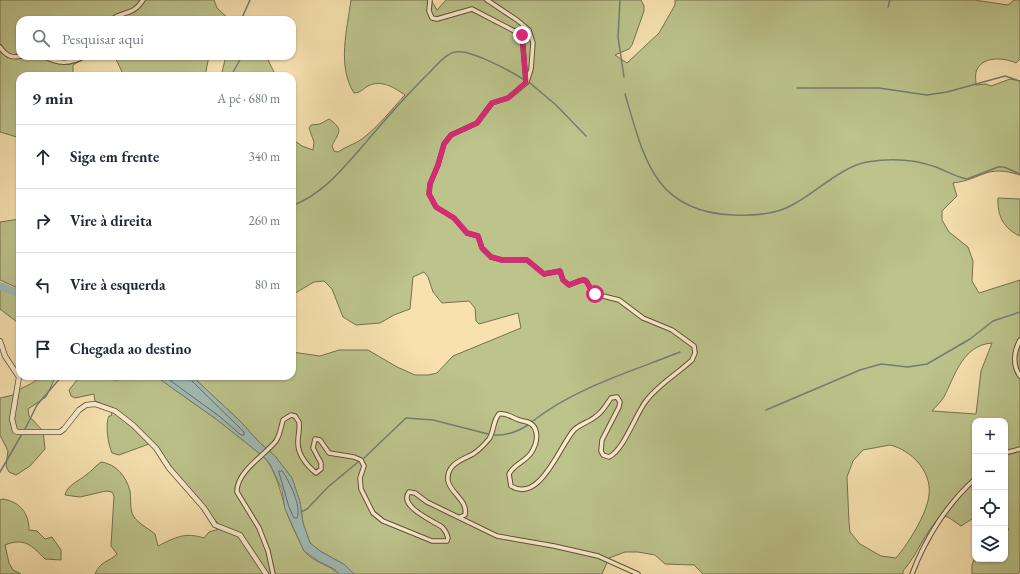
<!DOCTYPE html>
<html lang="pt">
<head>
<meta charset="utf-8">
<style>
	body { margin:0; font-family:"EB Garamond",serif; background:#f2f2f3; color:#1f2937 }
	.controls { position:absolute; right:12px; bottom:12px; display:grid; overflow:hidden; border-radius:8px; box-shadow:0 1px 3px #0004 }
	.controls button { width:36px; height:36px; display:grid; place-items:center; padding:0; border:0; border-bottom:1px solid #e0e1e3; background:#fff; color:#1f2937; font:20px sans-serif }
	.stop { position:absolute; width:12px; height:12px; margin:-9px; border:3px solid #db2777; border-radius:50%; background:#fff }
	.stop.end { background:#db2777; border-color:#fff; box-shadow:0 1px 4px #0008 }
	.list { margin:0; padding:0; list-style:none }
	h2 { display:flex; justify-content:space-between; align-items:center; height:52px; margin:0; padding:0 16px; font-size:17px }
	h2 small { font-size:13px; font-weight:400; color:#747a83 }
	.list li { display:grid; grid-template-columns:26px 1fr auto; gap:12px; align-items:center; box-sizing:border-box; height:64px; padding:0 16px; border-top:1px solid #e0e1e3 }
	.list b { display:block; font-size:15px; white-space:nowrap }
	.list em { font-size:13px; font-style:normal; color:#747a83 }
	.icon { flex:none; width:22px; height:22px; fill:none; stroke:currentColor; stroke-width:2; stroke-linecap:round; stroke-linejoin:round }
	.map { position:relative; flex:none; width:1020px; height:574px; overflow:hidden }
	.search { position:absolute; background:#fff; box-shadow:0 1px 3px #0004; left:16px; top:16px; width:280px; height:44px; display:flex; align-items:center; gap:10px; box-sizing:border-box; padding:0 14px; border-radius:12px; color:#747a83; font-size:15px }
	.panel { position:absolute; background:#fff; box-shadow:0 1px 3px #0004; left:16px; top:72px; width:280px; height:308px; border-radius:12px }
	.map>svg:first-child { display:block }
	.green { fill:#bcc38b; stroke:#76714e; fill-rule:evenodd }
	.water { fill:#a1bbb5; stroke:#747d73 }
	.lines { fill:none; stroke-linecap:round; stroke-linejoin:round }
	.shore { stroke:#686d63; stroke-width:1 }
	.stream { stroke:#747d73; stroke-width:1.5 }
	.river { stroke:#a1bbb5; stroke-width:8 }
	.minor-casing { stroke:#625038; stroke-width:5.5 }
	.tertiary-casing { stroke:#625038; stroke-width:6 }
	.minor { stroke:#f9eccb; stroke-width:3.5 }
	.tertiary { stroke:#f9eccb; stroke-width:4.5 }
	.route { stroke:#db2777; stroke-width:5 }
</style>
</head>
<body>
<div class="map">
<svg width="1020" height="574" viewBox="0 0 1020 574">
	<rect width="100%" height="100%" fill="#f6e1af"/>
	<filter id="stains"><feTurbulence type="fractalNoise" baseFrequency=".005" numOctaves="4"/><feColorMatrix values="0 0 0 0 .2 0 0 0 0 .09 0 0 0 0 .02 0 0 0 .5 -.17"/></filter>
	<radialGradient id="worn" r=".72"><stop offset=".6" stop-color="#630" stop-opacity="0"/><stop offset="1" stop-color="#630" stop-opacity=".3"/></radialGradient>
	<g class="green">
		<path d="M0 0H214L217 8 230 20H20V56H89L73 65V76H20V138L0 132Z"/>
		<path d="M351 0H431L437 10 446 0H641L644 6V11L632 45 629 49 615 55 627 63 659 33 675 5V0H974L1008 5 1014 0H1020V59L1016 63C1003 57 981 56 976 72 975 76 976 81 976 85L986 84 991 86 1010 79 1020 81V175C985 164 984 179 953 183L957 196 942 211V220L949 232 968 247 973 261 972 281 979 293 1020 280V571L1018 574H972V565L975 557V559H1005V535L1009 529 1005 527V421H975V517L961 526 948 517 941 516C924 533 918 554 903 571V574H703L694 565 665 564 655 555 638 552H625L609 558 602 574H354L345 565 320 551 310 543 303 523 300 502 292 478 275 456 260 443 240 421 194 378 190 376H292V352L320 356 339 350H368L397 367 415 375H428L437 373 453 356 521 328 518 313 479 324 476 321 475 308 469 301 442 303 433 292 428 277 424 272 413 277 410 309 394 315 380 323 356 325 343 317 332 289 324 281 314 282 292 295V139L302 146 313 150 314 142 309 128 311 125 320 124 329 119C345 130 338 133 332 146L334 151 338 152C345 147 355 144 362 139 379 126 391 110 405 95 395 88 381 79 368 86 363 89 360 93 354 93 337 66 347 30 351 0ZM992 343 981 371 976 414 932 411C935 407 941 402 944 397 955 375 963 345 992 343ZM890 445C911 450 932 471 929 495 927 514 908 544 896 558L881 556 860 544 850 532 849 522 847 477 853 461 863 450Z"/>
		<path d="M112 56H209L205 76H124L115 57Z"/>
		<path d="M226 56H266L276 76H221Z"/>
		<path d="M998 198 1020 199V236C1004 229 997 216 998 198Z"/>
		<path d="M20 219V289L0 280V222Z"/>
		<path d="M0 285 11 288 20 296V333L17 322 0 309Z"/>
		<path d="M40 376H56L46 397 28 409 29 416 43 431 45 449 30 466 16 475 9 472 6 466 8 451 0 435V398L13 395C20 386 33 386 40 376Z"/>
		<path d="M64 376H102L115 380 127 379 136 376H160L161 380 216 419 264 457C276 471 280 490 285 507 288 518 298 539 304 550 311 562 329 564 339 574H95C101 560 108 563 117 554L111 546 114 496 112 492 106 491 80 497 65 495C67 485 79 481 86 475 92 471 95 466 101 462 116 464 126 476 130 491 131 498 130 506 132 513 135 522 148 528 155 534L158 546C176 537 185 532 204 538L209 532 222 528 168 466 159 450 149 444 119 455 112 453C108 445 105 423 109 416H111L113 408 95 401 94 394 75 398 71 396 69 390 77 380 76 378 68 379Z"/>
		<path d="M3 499C20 502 29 513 29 530L37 531 45 539 52 537 61 550V560L45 559C32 546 25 537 5 545L9 563 13 570 21 574H0V500Z"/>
	</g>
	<path class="water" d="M160 376H190L194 378 240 421 260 443 275 456 292 478 300 502 303 523 310 543 320 551 345 565 354 574H339L334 569 320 562 304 551 285 509 282 490 270 464 264 457 216 419 161 380Z"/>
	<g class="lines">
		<g class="shore">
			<path d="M164 376 219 416 241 435H244V432L192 381 190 376"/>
			<path d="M279 471H282C289 480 302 507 297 518H294L289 507Z"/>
		</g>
		<g class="stream">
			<path d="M620 0 618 37 624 77"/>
			<path d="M888 7 890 0"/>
			<path d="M241 20 250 0"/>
			<path d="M231 76 242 56"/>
			<path d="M530 83 556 105 586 136"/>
			<path d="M797 88H879L927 95 947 92 1005 76 1020 81"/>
			<path d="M625 94C644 158 654 212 733 215 754 216 776 215 794 204 816 192 843 166 867 162 890 158 914 159 936 167 946 171 956 177 967 179L998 167H1004L1020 174"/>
			<path d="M292 206C323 193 339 173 361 148 383 122 405 96 430 72 437 65 446 53 456 52 470 49 510 71 523 79"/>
			<path d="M766 410 860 370 881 364 908 367 927 364 970 339 993 321 1020 312"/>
			<path d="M533 421C575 388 630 372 680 352"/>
			<path d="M25 429 37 405 62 376"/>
			<path d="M493 435C507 436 517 432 528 425"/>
			<path d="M364 458 406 418 433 420 488 434"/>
			<path d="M0 472 22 434"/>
			<path d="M301 512 307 509 328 487 358 462"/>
		</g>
		<path class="river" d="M0 286 20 294"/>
		<defs>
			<g id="minor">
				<path d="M430 0 429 11 432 18 437 19 472 9 522 35 526 83 508 98 492 103 477 123 451 135 444 144 438 165 430 184 429 194 436 207 454 218 467 233 478 236 482 248 491 257 502 260H527L544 274 560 271 563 280 569 285C593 275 582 281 595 294L619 300 643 318 672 330 694 346 695 353 692 360C677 374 658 385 646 401 635 415 624 450 609 457L603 455 601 451 602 440 619 407 620 402 617 397 611 398C606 405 603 412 595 417 589 422 580 424 574 430 560 445 540 504 511 486L509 474C514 464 525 462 531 453 539 441 540 423 523 421 515 420 507 412 499 414 493 420 494 432 489 439 484 445 479 450 473 454 462 460 446 464 448 481 451 494 468 500 465 515L460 517"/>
				<path d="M487 0 517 20 529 30 533 43 531 69 527 82"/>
				<path d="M111 20C123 10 132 17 143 0"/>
				<path d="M0 47C7 57 12 58 24 56"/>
				<path d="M44 56C58 65 71 64 85 56"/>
				<path d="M1020 340C1014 351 1012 365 1020 376"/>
				<path d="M1005 453 1020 449"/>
				<path d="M273 574 268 551 259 528 237 492C236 472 265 455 276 441 280 435 281 427 283 420L291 415 295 416 299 422C300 428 298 435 298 441 297 453 306 465 316 473L321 469V463L313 448 315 439 320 440 329 453 354 457 361 460 364 466 360 478 361 489 373 513 383 521 432 541H447L448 538C447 534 445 530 442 527 433 521 398 506 409 492L415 493 427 502 497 536 554 546 598 556 638 574"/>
				<path d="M912 574C925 539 947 504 975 479"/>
			</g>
			<path id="tertiary" d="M0 341 5 356 19 377 12 419 15 431 18 432H60L64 429 79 410 86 405 95 404 115 411 133 425 156 448 169 468 204 508 215 525 240 535 266 574"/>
		</defs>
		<use href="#minor" class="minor-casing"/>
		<use href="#tertiary" class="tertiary-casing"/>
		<use href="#minor" class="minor"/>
		<use href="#tertiary" class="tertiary"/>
	</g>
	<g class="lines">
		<path class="route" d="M522 35 526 82 508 98 492 103 477 123 451 135 444 144 438 165 430 184 429 194 436 207 454 218 467 233 478 236 482 248 491 257 502 260H527L544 274 560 271 563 280 569 285C592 275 582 281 595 294"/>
	</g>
	<rect width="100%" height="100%" filter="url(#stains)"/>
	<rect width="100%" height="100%" fill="url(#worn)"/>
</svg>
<div class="controls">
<button>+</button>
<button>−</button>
<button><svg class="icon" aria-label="locate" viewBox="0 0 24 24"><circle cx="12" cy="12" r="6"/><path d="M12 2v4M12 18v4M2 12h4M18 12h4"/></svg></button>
<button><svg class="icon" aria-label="layers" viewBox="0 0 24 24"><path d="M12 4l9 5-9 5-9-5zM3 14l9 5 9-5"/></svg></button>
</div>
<div class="stop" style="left:595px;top:294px"></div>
<div class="stop end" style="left:522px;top:35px"></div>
<div class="search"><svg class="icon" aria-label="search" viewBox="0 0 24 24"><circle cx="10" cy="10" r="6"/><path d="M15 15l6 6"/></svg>Pesquisar aqui</div>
<section class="panel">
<h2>9 min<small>A pé · 680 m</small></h2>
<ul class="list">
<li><svg class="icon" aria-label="ahead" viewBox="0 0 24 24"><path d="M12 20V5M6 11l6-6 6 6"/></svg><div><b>Siga em frente</b></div><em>340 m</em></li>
<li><svg class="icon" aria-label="right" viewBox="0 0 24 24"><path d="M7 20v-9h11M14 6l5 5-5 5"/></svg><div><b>Vire à direita</b></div><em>260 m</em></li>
<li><svg class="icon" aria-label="left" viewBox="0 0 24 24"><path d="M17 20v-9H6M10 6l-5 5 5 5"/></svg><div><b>Vire à esquerda</b></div><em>80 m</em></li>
<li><svg class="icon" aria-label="arrive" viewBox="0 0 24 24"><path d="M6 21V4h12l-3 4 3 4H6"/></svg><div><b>Chegada ao destino</b></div></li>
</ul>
</section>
</div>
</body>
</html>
